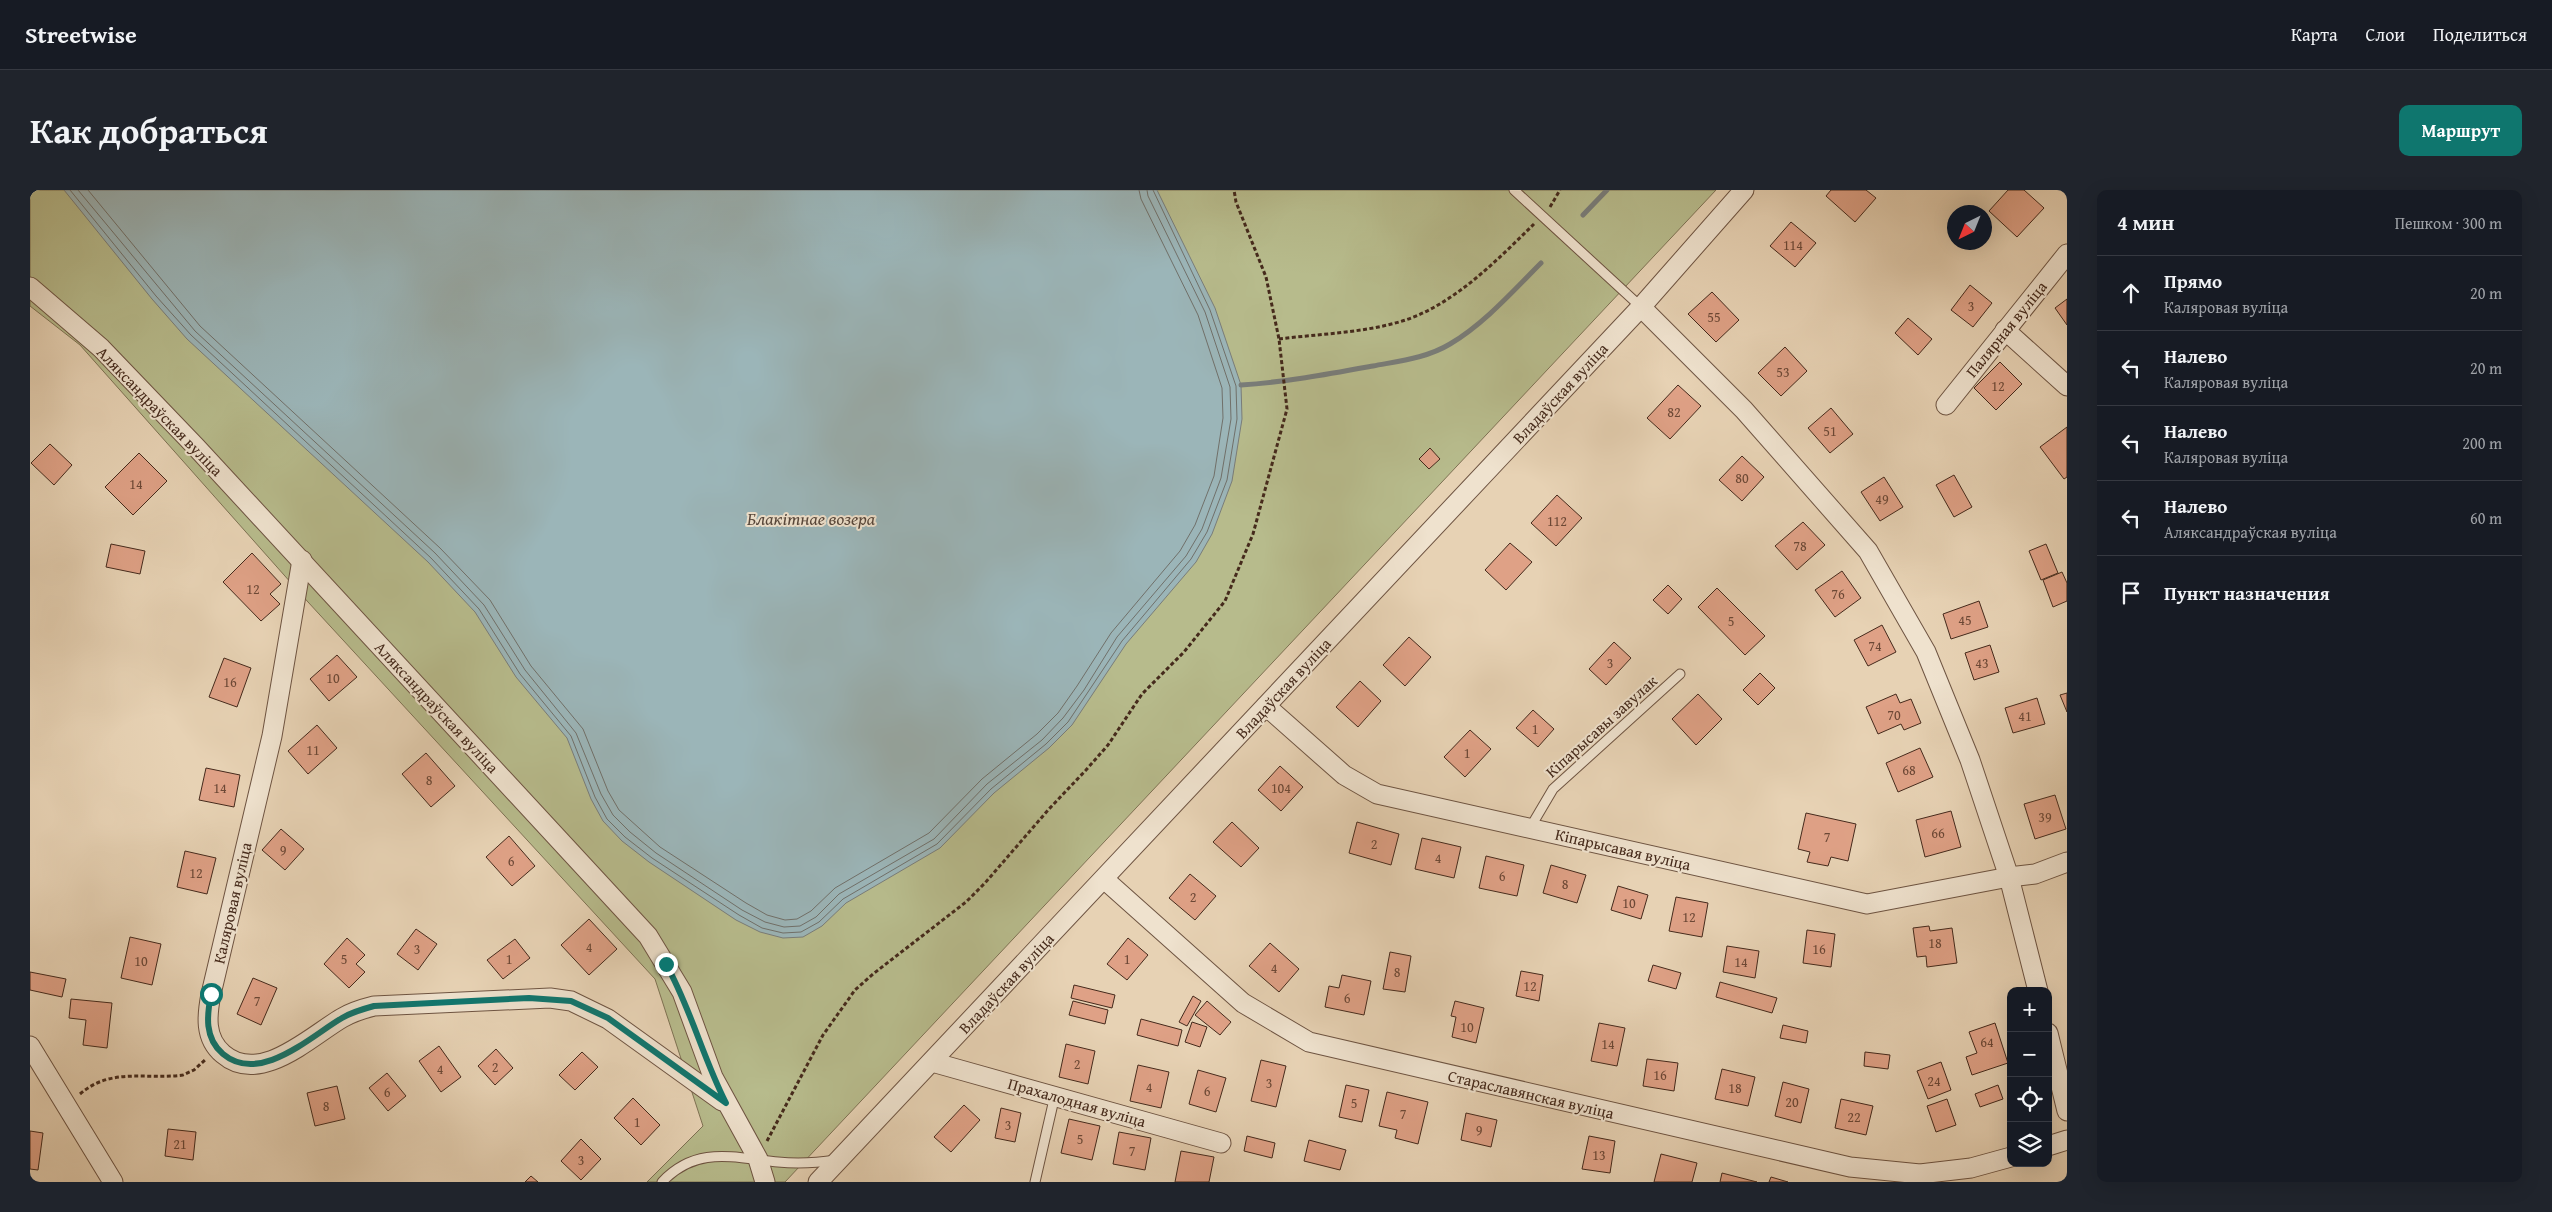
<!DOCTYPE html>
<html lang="ru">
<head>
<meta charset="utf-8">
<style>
	body { margin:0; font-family:"Gentium Book Plus",serif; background:#20242c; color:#f1f3f6 }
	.controls { position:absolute; right:15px; bottom:15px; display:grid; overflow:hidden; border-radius:10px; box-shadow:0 5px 20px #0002 }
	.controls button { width:45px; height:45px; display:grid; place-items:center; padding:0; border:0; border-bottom:1px solid #363941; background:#171b24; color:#f1f3f6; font:25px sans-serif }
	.compass { position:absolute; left:1917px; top:15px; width:45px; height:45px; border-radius:50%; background:#171b24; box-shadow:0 5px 20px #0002; rotate:223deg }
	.stop { position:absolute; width:15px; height:15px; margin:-11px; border:4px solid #0f766e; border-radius:50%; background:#fff }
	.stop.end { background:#0f766e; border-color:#fff; box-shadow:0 1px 5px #0008 }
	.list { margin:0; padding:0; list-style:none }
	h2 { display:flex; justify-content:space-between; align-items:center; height:65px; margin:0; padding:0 20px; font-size:21px }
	h2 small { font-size:16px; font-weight:400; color:#9ea1a6 }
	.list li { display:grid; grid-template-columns:32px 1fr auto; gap:15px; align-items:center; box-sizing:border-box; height:75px; padding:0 20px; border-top:1px solid #363941 }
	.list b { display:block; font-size:19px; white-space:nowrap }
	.list p { margin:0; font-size:16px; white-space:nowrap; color:#9ea1a6 }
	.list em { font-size:16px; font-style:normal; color:#9ea1a6 }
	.icon { flex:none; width:28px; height:28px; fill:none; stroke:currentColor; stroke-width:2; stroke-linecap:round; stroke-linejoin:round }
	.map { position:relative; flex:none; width:2037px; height:992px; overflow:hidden; border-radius:10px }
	header { display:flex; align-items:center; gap:30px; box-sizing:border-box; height:70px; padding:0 25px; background:#171b24; border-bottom:1px solid #363941 }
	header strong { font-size:24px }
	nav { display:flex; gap:28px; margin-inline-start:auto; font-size:18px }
	.intro { display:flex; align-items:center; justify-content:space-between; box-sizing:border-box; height:120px; padding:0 30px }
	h1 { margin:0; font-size:35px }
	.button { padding:12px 22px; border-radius:10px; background:#0f766e; color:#fff; font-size:18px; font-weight:700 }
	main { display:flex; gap:30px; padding:0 30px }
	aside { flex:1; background:#171b24; border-radius:10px; box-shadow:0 5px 20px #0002 }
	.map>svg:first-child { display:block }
	.green { fill:#b7bb8c; stroke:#7e7254 }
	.water { fill:#9bb5b8; stroke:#797d7a }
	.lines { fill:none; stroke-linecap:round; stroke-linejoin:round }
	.shore { stroke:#70706a; stroke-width:1 }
	.stream { stroke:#797d7a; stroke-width:5 }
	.building { fill:#dfa186; stroke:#452a1c }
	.service-casing { stroke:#6e5442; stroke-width:11 }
	.minor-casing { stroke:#6e5442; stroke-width:21 }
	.path { stroke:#452a1c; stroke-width:3; stroke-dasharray:4 2.5; stroke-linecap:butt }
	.service { stroke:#efe2ce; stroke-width:9 }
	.minor { stroke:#efe2ce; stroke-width:19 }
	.route { stroke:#0f766e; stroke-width:6 }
	.labels { text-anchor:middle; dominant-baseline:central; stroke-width:4; stroke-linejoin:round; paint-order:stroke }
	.number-label { font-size:14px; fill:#6c4836 }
	.street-label { font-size:16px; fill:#452a1c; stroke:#efe2ce }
	.water-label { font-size:18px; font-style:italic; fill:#56463b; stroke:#efe2ce }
</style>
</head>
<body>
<header>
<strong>Streetwise</strong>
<nav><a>Карта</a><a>Слои</a><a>Поделиться</a></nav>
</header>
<div class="intro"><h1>Как добраться</h1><a class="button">Маршрут</a></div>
<main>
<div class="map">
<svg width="2037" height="992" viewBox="0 0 2037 992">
	<rect width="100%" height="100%" fill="#e7d2b4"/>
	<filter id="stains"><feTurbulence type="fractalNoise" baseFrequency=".004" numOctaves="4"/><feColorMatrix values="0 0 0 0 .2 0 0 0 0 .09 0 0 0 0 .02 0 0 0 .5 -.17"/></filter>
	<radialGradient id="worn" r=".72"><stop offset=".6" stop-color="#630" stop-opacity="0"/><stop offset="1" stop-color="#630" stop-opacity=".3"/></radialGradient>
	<path class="green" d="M0 0H1686L755 992H617L673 936 625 789 278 412 50 155 0 116Z"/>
	<path class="water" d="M34 0H1127L1185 118 1211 195 1212 229 1202 291 1182 344 1166 372 1096 454 1042 535 1019 558 964 603 910 658 816 713 792 736 773 747 753 748 730 742 706 730 619 672 592 651 573 631 561 609 537 548 486 487 445 422 398 372 157 149 122 109Z"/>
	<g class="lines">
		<g class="shore">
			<path d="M40 0 126 106 161 145 401 368 449 419 490 484 541 546 565 607 577 629 595 647 622 668 709 725 732 738 753 743 771 742 789 732 813 709 907 654 961 599 1016 554 1038 532 1092 451 1161 369 1177 342 1197 290 1207 229 1206 196 1180 120 1123 0"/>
			<path d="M48 0 165 141 405 363 454 415 495 480 546 543 571 604 583 625 600 642 626 663 712 720 735 732 754 737 770 736 786 727 809 704 904 649 957 594 1012 550 1033 528 1054 500 1087 447 1156 366 1172 339 1191 288 1201 229 1200 197 1175 122 1118 6 1117 0"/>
			<path d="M58 0 170 136 410 358 460 410 501 476 553 539 578 601 589 620 630 657 716 713 737 725 755 730 767 729 781 721 805 698 899 643 952 589 1007 544 1028 523 1047 496 1081 443 1150 361 1165 335 1184 286 1193 228 1192 198 1168 125 1111 9 1109 0"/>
		</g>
		<g class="stream">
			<path d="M1553 25 1577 0"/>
			<path d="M1211 195C1256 192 1299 184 1343 176 1369 171 1397 168 1420 154 1454 134 1483 101 1511 73"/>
		</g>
	</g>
	<g class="building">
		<path d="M1801 0H1836L1846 8 1825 32 1796 6Z"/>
		<path d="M1978 0H1994L2014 18 1987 47 1959 21Z"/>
		<path d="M1761 32 1786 53 1765 77 1740 56Z"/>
		<path d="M1940 95 1962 113 1943 137 1921 120Z"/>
		<path d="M1682 102 1709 130 1686 152 1658 124Z"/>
		<path d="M2037 109V135L2025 118Z"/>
		<path d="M1878 128 1902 149 1888 165 1865 143Z"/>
		<path d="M1755 157 1777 181 1751 206 1728 183Z"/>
		<path d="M1970 172 1992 194 1966 220 1944 198Z"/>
		<path d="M1648 195 1671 216 1640 249 1617 228Z"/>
		<path d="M1801 218 1823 244 1800 263 1778 238Z"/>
		<path d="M2037 237V287L2034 289 2010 257Z"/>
		<path d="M20 254 42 275 24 295 1 273Z"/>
		<path d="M1400 258 1410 269 1399 279 1389 269Z"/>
		<path d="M109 263 137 291 103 325 75 297Z"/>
		<path d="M1712 266 1734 287 1712 311 1689 290Z"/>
		<path d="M1924 285 1942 317 1924 327 1906 295Z"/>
		<path d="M1854 287 1873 317 1850 331 1831 302Z"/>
		<path d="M1527 305 1552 328 1526 356 1501 333Z"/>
		<path d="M1773 332 1795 355 1767 380 1745 356Z"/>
		<path d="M1480 353 1502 372 1476 400 1455 380Z"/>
		<path d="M81 354 115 361 110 384 76 377Z"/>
		<path d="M2016 354 2028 383 2011 390 1999 361Z"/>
		<path d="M222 363 251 394 240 404 250 414 231 431 193 392Z"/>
		<path d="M1812 381 1831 408 1805 427 1785 400Z"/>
		<path d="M2032 382 2037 393V411L2023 417 2013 390Z"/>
		<path d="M1638 395 1652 409 1638 424 1623 410Z"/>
		<path d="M1687 398 1735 446 1715 465 1668 417Z"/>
		<path d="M1949 411 1958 437 1921 449 1913 424Z"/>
		<path d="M1852 435 1866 462 1838 476 1824 450Z"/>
		<path d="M1379 447 1401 467 1375 496 1353 475Z"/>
		<path d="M1584 452 1601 468 1576 495 1559 479Z"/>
		<path d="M1960 455 1969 482 1944 490 1935 463Z"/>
		<path d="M307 465 327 487 299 511 280 489Z"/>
		<path d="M194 468 221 478 207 517 179 507Z"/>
		<path d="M1730 483 1745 498 1728 515 1713 500Z"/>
		<path d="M1330 491 1351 511 1328 537 1306 517Z"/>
		<path d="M2037 503V522L2030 505Z"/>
		<path d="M1668 504 1692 529 1666 555 1642 529Z"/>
		<path d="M1866 504 1870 513 1881 509 1891 533 1874 540 1871 534 1848 544 1836 517Z"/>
		<path d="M2007 508 2015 534 1983 543 1975 518Z"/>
		<path d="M1503 520 1524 539 1508 557 1486 538Z"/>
		<path d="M287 535 307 558 278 584 258 561Z"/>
		<path d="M1440 540 1461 559 1435 587 1414 567Z"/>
		<path d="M1890 558 1903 587 1868 602 1856 573Z"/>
		<path d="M396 563 425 596 401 617 372 584Z"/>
		<path d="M1250 576 1273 597 1251 621 1228 600Z"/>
		<path d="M176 578 210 585 204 617 169 610Z"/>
		<path d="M2025 605 2036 639 2005 649 1994 614Z"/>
		<path d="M1921 621 1931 657 1895 667 1886 630Z"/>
		<path d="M1776 623 1826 634 1818 671 1801 667 1798 676 1777 672 1780 662 1768 659Z"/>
		<path d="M1202 632 1229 658 1211 677 1183 652Z"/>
		<path d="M1327 632 1369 644 1361 675 1319 663Z"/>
		<path d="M251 639 274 659 255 680 232 660Z"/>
		<path d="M479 646 505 676 482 696 456 667Z"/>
		<path d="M1392 648 1431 657 1424 688 1385 679Z"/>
		<path d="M155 661 186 668 177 704 147 697Z"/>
		<path d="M1456 666 1494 675 1487 706 1449 698Z"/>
		<path d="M1521 675 1556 685 1547 713 1513 703Z"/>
		<path d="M1160 684 1186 706 1165 730 1139 708Z"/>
		<path d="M1588 696 1618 705 1611 729 1581 720Z"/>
		<path d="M1646 707 1678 713 1672 747 1639 741Z"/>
		<path d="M559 729 587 759 559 785 531 755Z"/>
		<path d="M1899 736 1900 741 1922 738 1927 773 1897 777 1896 766 1887 767 1883 738Z"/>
		<path d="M386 739 407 754 388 780 367 764Z"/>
		<path d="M1777 740 1805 744 1801 777 1773 773Z"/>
		<path d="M100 747 131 754 122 795 91 788Z"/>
		<path d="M317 748 335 765 326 774 335 782 319 798 294 774Z"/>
		<path d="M1098 748 1118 765 1097 790 1077 774Z"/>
		<path d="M485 749 500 768 473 789 457 770Z"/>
		<path d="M1240 753 1269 779 1249 802 1219 776Z"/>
		<path d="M1697 756 1729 761 1725 788 1693 782Z"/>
		<path d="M1360 762 1381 766 1375 802 1353 799Z"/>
		<path d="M1623 775 1651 783 1646 799 1618 791Z"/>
		<path d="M1491 781 1513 785 1509 811 1486 806Z"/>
		<path d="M0 782 36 789 32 807 0 800Z"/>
		<path d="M1312 785 1341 791 1334 825 1295 817 1299 796 1309 798Z"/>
		<path d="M223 788 247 798 231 835 207 824Z"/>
		<path d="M1690 792 1747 808 1742 823 1686 807Z"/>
		<path d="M1044 795 1085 805 1082 818 1041 808Z"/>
		<path d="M1163 806 1171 811 1157 836 1149 832Z"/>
		<path d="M41 809 82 813 77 858 53 855 56 830 39 828Z"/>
		<path d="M1043 811 1078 820 1075 834 1039 825Z"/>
		<path d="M1177 811 1201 832 1190 845 1165 825Z"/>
		<path d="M1425 811 1454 818 1446 853 1422 847 1426 827 1421 826Z"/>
		<path d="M1111 829 1152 840 1148 856 1107 845Z"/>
		<path d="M1162 832 1177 837 1170 857 1155 852Z"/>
		<path d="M1569 833 1595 838 1587 876 1561 871Z"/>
		<path d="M1965 833 1978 873 1942 885 1936 867 1947 863 1939 842Z"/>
		<path d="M1753 835 1778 841 1776 853 1750 848Z"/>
		<path d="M1036 854 1065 861 1058 894 1029 887Z"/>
		<path d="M409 856 431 887 411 902 389 871Z"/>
		<path d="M466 859 483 878 465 895 448 876Z"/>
		<path d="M552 862 568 877 545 900 529 885Z"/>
		<path d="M1835 862 1860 865 1858 879 1834 876Z"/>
		<path d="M1617 869 1648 873 1644 901 1613 896Z"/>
		<path d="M1231 870 1256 876 1246 917 1221 911Z"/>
		<path d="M1911 872 1921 900 1898 909 1887 881Z"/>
		<path d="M1108 875 1139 882 1131 918 1100 911Z"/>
		<path d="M1692 879 1725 887 1718 916 1685 909Z"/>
		<path d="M1168 880 1196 888 1186 922 1159 914Z"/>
		<path d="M357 883 376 906 358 921 339 898Z"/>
		<path d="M1753 892 1779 899 1771 933 1745 926Z"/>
		<path d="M1316 895 1339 900 1332 932 1309 927Z"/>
		<path d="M1968 895 1973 909 1950 917 1945 904Z"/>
		<path d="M307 896 315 929 285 936 277 903Z"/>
		<path d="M1357 902 1398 912 1388 954 1365 948 1367 940 1349 936Z"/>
		<path d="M603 908 630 935 611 955 584 928Z"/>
		<path d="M1811 909 1843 916 1836 945 1805 938Z"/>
		<path d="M1917 909 1926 935 1906 942 1897 916Z"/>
		<path d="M934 915 950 930 921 962 904 947Z"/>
		<path d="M971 918 991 923 985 952 965 948Z"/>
		<path d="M1436 923 1467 930 1461 957 1431 950Z"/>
		<path d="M1039 929 1070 936 1062 970 1031 963Z"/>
		<path d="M138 939 166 942 163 970 135 966Z"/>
		<path d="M0 941 13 943 8 980 0 979Z"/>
		<path d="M1089 942 1121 948 1115 980 1083 974Z"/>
		<path d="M1217 946 1245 953 1242 968 1214 961Z"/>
		<path d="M1559 946 1585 951 1580 983 1552 979Z"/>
		<path d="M551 949 571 969 551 990 531 971Z"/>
		<path d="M1279 950 1316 960 1310 980 1274 971Z"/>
		<path d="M1151 961 1184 967 1179 992H1145Z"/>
		<path d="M1631 964 1667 973 1662 992H1624Z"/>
		<path d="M1692 983 1727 992H1690Z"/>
		<path d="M501 986 508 992H495Z"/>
		<path d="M1741 987 1758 992H1739Z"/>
	</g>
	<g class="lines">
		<defs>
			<g id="service">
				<path d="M1484 0 1611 117"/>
				<path d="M1500 638 1523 599 1650 484"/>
				<path d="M632 992C667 955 704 968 748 972 768 974 786 973 806 970"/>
				<path d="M1005 992 1025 905"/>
			</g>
			<g id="minor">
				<path d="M0 97 71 158 166 257 618 746 652 802 683 887 728 969 735 992"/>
				<path d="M1611 117 1714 220 1838 361 1896 462 1940 570 1979 687 2008 801"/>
				<path d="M1975 140 2037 196"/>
				<path d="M1916 215 2037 64"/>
				<path d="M272 370 242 546 181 804C177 825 174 848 193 864 230 896 281 846 312 828 322 822 332 819 344 816L520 808 541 811 578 829 692 911"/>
				<path d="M1236 516 1314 585 1347 604 1837 714 1979 687 2005 684 2037 672"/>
				<path d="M1074 689 1213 813 1279 852 1820 977 1890 984 1941 978 1981 967"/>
				<path d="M2018 843 2037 921"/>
				<path d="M0 856 83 992"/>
				<path d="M902 872 1191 953"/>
				<path d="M2018 956 2037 950"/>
				<path d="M788 992 1611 117 1714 0"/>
			</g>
		</defs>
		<use href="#service" class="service-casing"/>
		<use href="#minor" class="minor-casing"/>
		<g class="path">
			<path d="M1520 17 1530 0"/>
			<path d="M1249 149C1288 144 1331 143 1369 132 1422 117 1466 71 1504 34"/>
			<path d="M50 904C81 877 116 890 153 885L164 880 176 869"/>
			<path d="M737 951 793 845 825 800 843 784 936 712 955 693 1019 619 1056 580 1078 555 1112 504 1154 462 1195 411 1223 344 1257 219 1249 149 1236 87 1206 12 1204 0"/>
		</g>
		<use href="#service" class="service"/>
		<use href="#minor" class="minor"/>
	</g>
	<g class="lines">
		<path class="route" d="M181 804C177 825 174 848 193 864 230 895 281 846 312 828 322 822 333 819 344 816L499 808 541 811 578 828 696 913C673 868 661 819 636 774"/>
	</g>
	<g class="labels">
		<g class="number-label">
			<text x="1763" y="55">114</text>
			<text x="1941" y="116">3</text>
			<text x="1684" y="127">55</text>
			<text x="1753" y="182">53</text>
			<text x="1968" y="196">12</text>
			<text x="1644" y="222">82</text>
			<text x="1800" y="241">51</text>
			<text x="1712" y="288">80</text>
			<text x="106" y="294">14</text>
			<text x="1852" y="309">49</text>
			<text x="1527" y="331">112</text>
			<text x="1770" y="356">78</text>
			<text x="223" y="399">12</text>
			<text x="1808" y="404">76</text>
			<text x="1935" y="430">45</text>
			<text x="1701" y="431">5</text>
			<text x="1845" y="456">74</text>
			<text x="1580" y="473">3</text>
			<text x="1952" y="473">43</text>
			<text x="303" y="488">10</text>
			<text x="200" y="492">16</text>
			<text x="1864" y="525">70</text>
			<text x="1995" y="526">41</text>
			<text x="1505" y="539">1</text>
			<text x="283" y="560">11</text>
			<text x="1437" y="563">1</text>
			<text x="1879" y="580">68</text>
			<text x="399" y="590">8</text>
			<text x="190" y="598">14</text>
			<text x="1251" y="598">104</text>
			<text x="2015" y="627">39</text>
			<text x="1908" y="643">66</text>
			<text x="1797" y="647">7</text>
			<text x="1344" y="654">2</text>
			<text x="253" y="660">9</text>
			<text x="1408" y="668">4</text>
			<text x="481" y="671">6</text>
			<text x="166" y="683">12</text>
			<text x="1472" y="686">6</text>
			<text x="1535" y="694">8</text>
			<text x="1163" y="707">2</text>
			<text x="1599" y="713">10</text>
			<text x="1659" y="727">12</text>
			<text x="1905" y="753">18</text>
			<text x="559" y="757">4</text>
			<text x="387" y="759">3</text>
			<text x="1789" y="759">16</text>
			<text x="314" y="769">5</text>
			<text x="479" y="769">1</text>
			<text x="1097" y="769">1</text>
			<text x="111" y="771">10</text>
			<text x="1711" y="772">14</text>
			<text x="1244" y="778">4</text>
			<text x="1367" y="782">8</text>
			<text x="1500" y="796">12</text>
			<text x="1317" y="808">6</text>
			<text x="227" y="811">7</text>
			<text x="1437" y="837">10</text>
			<text x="1957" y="852">64</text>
			<text x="1578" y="854">14</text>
			<text x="1047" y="874">2</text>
			<text x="465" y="877">2</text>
			<text x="410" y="879">4</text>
			<text x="1630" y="885">16</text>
			<text x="1904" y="891">24</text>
			<text x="1239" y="893">3</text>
			<text x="1119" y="897">4</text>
			<text x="1705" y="898">18</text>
			<text x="1177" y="901">6</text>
			<text x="357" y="902">6</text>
			<text x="1762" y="912">20</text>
			<text x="1324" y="913">5</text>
			<text x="296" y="916">8</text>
			<text x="1373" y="924">7</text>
			<text x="1824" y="927">22</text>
			<text x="607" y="932">1</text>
			<text x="978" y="935">3</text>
			<text x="1449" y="940">9</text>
			<text x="1050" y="949">5</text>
			<text x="150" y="954">21</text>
			<text x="1102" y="961">7</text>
			<text x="1569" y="965">13</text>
			<text x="551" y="970">3</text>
		</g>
		<g class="street-label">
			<text transform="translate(1976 139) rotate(-51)">Палярная вуліца</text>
			<text transform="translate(1530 203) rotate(-47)">Владаўская вуліца</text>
			<text transform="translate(130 221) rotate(46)">Аляксандраўская вуліца</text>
			<text transform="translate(1253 498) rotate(-47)">Владаўская вуліца</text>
			<text transform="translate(407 517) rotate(47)">Аляксандраўская вуліца</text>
			<text transform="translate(1571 536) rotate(-42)">Кіпарысавы завулак</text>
			<text transform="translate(1593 659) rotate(13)">Кіпарысавая вуліца</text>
			<text transform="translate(202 713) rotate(-77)">Каляровая вуліца</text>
			<text transform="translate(976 793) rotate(-47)">Владаўская вуліца</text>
			<text transform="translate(1501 904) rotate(13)">Стараславянская вуліца</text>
			<text transform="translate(1047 912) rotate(16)">Прахалодная вуліца</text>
		</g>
		<g class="water-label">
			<text x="781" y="328">Блакітнае возера</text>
		</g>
	</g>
	<rect width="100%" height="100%" filter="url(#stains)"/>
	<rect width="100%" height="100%" fill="url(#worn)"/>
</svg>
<div class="controls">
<button>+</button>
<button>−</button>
<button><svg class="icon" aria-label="locate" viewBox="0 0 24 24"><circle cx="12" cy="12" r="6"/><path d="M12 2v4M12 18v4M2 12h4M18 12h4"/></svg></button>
<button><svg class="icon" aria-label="layers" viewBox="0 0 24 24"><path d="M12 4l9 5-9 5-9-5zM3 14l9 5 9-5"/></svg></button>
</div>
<svg class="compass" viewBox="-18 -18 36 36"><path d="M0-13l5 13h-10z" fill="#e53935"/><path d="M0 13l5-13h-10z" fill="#9ea1a6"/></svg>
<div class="stop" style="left:181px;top:804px"></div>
<div class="stop end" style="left:636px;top:774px"></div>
</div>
<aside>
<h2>4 мин<small>Пешком · 300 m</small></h2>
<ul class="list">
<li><svg class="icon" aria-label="ahead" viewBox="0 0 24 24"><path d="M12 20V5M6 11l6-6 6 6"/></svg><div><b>Прямо</b><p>Каляровая вуліца</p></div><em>20 m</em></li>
<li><svg class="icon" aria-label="left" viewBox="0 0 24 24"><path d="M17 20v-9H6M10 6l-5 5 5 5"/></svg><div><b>Налево</b><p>Каляровая вуліца</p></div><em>20 m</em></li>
<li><svg class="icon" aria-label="left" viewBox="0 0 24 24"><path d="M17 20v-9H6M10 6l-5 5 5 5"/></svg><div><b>Налево</b><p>Каляровая вуліца</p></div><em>200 m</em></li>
<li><svg class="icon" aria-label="left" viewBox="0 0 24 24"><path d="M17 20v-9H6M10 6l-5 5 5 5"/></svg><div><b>Налево</b><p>Аляксандраўская вуліца</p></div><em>60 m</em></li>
<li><svg class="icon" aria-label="arrive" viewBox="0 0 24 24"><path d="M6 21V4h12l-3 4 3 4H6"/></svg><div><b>Пункт назначения</b></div></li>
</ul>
</aside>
</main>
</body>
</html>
